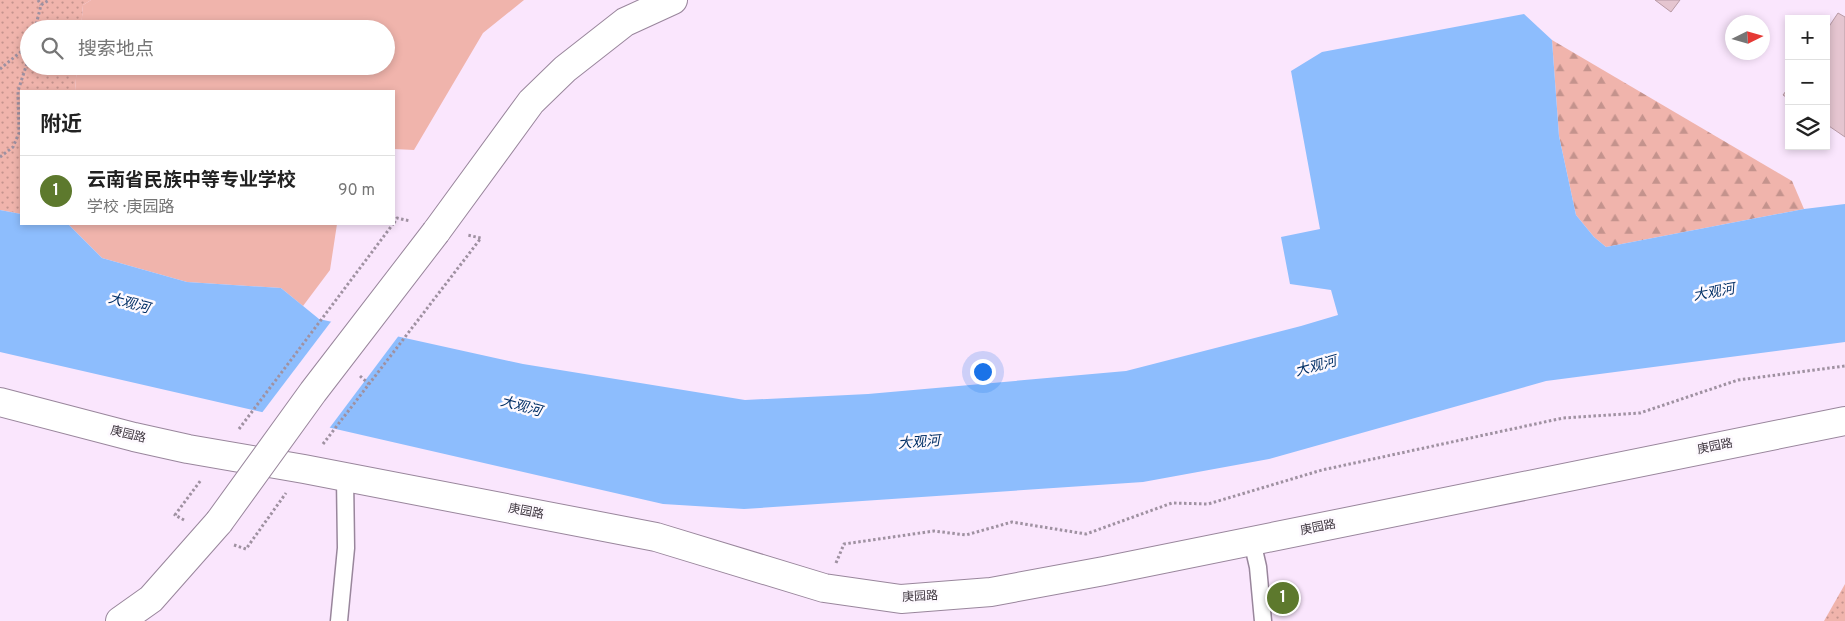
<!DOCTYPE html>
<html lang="zh">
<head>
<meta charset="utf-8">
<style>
	body { margin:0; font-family:Overpass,"Noto Sans SC",sans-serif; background:#f2f2f2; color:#222 }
	.controls { position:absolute; right:15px; top:15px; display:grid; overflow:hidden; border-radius:0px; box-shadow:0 2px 8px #0003 }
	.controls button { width:45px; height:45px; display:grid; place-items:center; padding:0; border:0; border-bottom:1px solid #e0e0e0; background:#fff; color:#222; font:25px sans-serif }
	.compass { position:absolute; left:1725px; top:15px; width:45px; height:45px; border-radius:50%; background:#fff; box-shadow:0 2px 8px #0003; rotate:85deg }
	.you { position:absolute; left:982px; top:371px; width:18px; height:18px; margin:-12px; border:4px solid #fff; border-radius:50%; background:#1a73e8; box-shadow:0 0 0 8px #1a73e833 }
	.badge { display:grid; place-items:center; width:32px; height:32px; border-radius:50%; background:#5d792d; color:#fff; font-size:16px; font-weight:700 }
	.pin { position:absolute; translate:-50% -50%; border:2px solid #fff; box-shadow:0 1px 5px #0006 }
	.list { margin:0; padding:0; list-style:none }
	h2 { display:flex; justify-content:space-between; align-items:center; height:65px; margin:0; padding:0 20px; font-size:21px }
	h2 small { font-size:16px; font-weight:400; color:#767676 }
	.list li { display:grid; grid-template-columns:32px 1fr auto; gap:15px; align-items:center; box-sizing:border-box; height:70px; padding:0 20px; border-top:1px solid #e0e0e0 }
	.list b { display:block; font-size:19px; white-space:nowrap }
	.list p { margin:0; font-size:16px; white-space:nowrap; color:#767676 }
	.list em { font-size:16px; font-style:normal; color:#767676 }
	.icon { flex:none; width:28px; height:28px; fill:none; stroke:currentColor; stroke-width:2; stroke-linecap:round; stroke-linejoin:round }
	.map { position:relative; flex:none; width:1845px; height:621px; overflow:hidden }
	.search { position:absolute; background:#fff; box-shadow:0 2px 8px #0003; left:20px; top:20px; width:375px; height:55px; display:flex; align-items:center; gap:12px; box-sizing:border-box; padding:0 18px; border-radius:28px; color:#767676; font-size:19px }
	.panel { position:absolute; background:#fff; box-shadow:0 2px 8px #0003; left:20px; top:90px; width:375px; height:135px; border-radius:0px }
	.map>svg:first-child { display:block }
	.grass { fill:#f0b4ac }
	.forest { fill:url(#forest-firs) }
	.park { fill:url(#park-dots) }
	.water { fill:#8dbdfd }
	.pier { fill:#fae6fd }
	.building { fill:#e5c5d0; stroke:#b89aa5 }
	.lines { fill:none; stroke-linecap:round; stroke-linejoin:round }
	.service-casing { stroke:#99869c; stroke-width:19 }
	.minor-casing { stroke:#99869c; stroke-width:30 }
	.tertiary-casing { stroke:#99869c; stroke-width:30 }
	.path { stroke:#9f91a1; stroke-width:3; stroke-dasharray:2.5 2.5; stroke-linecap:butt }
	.service { stroke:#fff; stroke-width:16 }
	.minor { stroke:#fff; stroke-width:28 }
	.tertiary { stroke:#fff; stroke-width:28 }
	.minor-bridge-casing { stroke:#99869c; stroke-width:30; stroke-linecap:butt }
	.minor-bridge { stroke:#fff; stroke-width:28 }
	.labels { text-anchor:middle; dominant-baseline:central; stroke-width:5; stroke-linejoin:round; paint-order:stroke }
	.street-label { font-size:12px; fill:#3d353e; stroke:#fdf9fe }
	.water-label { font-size:14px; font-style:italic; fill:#002f66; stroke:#fdf9fe }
</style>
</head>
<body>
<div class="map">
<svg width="1845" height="621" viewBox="0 0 1845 621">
	<defs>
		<pattern id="forest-firs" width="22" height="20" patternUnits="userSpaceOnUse" patternTransform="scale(1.25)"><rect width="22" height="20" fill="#f0b4ac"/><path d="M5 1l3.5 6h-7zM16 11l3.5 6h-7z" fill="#c4938d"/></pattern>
		<pattern id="park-dots" width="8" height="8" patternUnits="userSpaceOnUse" patternTransform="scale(1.25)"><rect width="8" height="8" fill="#f0b4ac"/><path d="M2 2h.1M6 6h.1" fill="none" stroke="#c4938d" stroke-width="1.8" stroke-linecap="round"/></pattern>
	</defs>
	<rect width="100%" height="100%" fill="#fae6fd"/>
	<g class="grass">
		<path d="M91 0H524L483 33 414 150 394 149V91H75L77 66H386V29H81L83 5Z"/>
		<path d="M68 224H337L330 270 303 306 281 288 187 282 102 258Z"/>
	</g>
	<path class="forest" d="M1552 40 1792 181 1804 209 1606 247 1594 237 1576 215 1559 136Z"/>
	<g class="park">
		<path d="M0 0H91L83 5 81 29H29V66H77L75 91H21V214L0 210Z"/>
		<path d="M1845 584V621H1824Z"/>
	</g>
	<path class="water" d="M1524 14 1552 40 1559 136 1576 215 1594 237 1606 247 1804 209 1845 204V342L1546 381 1269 459 1143 482 744 509 663 504 0 352V210L21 214V224H68L102 258 187 282 281 288 319 319 523 364 745 400 868 394 1126 371 1301 326 1338 315 1331 290 1290 284 1281 237 1320 229 1291 71 1322 52Z"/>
	<path class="pier" d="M333 319 400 334 328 430 261 414Z"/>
	<g class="building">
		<path d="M1655 0H1680L1671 12Z"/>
		<path d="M1838 13 1845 17V137L1826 124V31Z"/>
		<path d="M1789 87V99L1783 95Z"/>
	</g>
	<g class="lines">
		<defs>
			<g id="service">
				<path d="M1252 541 1258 567 1263 621"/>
				<path d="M339 621 346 548 345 477"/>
			</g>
			<g id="minor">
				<path d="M436 232 531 102 565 69 625 22 673 0"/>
				<path d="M120 621 151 599 219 522"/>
			</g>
			<path id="tertiary" d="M0 402 134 437 188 449 304 469 656 537 824 588 901 599 991 592 1104 571 1845 421"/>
		</defs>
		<use href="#service" class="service-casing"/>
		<use href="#minor" class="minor-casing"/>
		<use href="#tertiary" class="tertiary-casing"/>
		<g class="path">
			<path d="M38 0 41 5"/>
			<path d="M35 29 41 5 49 0"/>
			<path d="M0 69 29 45"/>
			<path d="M0 157 13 147 19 133 18 91 29 57"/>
			<path d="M394 223 397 218 410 221"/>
			<path d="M360 376 369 384"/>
			<path d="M239 429 393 224"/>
			<path d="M323 444 481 238 467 235"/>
			<path d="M184 520 175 515 201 480"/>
			<path d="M234 545 246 549 286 493"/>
			<path d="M836 563 844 544 934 531 966 535 1012 522 1086 534 1172 503 1208 504 1322 470 1563 418 1640 413 1738 380 1845 366"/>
		</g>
		<use href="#service" class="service"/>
		<use href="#minor" class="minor"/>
		<use href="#tertiary" class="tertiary"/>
		<defs>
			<path id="minor-bridge" d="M219 522 313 392 436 232"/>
		</defs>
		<use href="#minor-bridge" class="minor-bridge-casing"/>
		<use href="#minor-bridge" class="minor-bridge"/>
	</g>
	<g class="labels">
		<g class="street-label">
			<text transform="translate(128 435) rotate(14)">庚园路</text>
			<text transform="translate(1715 447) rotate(-11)">庚园路</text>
			<text transform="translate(526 512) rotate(11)">庚园路</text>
			<text transform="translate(1318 528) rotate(-11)">庚园路</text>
			<text transform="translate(920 597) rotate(-3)">庚园路</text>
		</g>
		<g class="water-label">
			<text transform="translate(1714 293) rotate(-10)">大观河</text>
			<text transform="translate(129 304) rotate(15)">大观河</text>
			<text transform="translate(1316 367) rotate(-15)">大观河</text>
			<text transform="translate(521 407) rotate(15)">大观河</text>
			<text transform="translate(919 443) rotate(-4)">大观河</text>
		</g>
	</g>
</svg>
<div class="controls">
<button>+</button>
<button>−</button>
<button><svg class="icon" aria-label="layers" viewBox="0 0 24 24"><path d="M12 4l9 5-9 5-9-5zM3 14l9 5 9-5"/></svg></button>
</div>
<svg class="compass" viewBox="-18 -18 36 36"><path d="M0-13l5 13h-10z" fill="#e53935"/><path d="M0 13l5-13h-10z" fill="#767676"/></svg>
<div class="you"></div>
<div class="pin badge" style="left:1283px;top:598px">1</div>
<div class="search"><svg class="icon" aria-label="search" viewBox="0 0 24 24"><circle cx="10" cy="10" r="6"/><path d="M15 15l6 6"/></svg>搜索地点</div>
<section class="panel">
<h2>附近<small></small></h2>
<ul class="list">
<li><span class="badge">1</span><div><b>云南省民族中等专业学校</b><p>学校 · 庚园路</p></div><em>90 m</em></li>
</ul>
</section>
</div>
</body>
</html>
